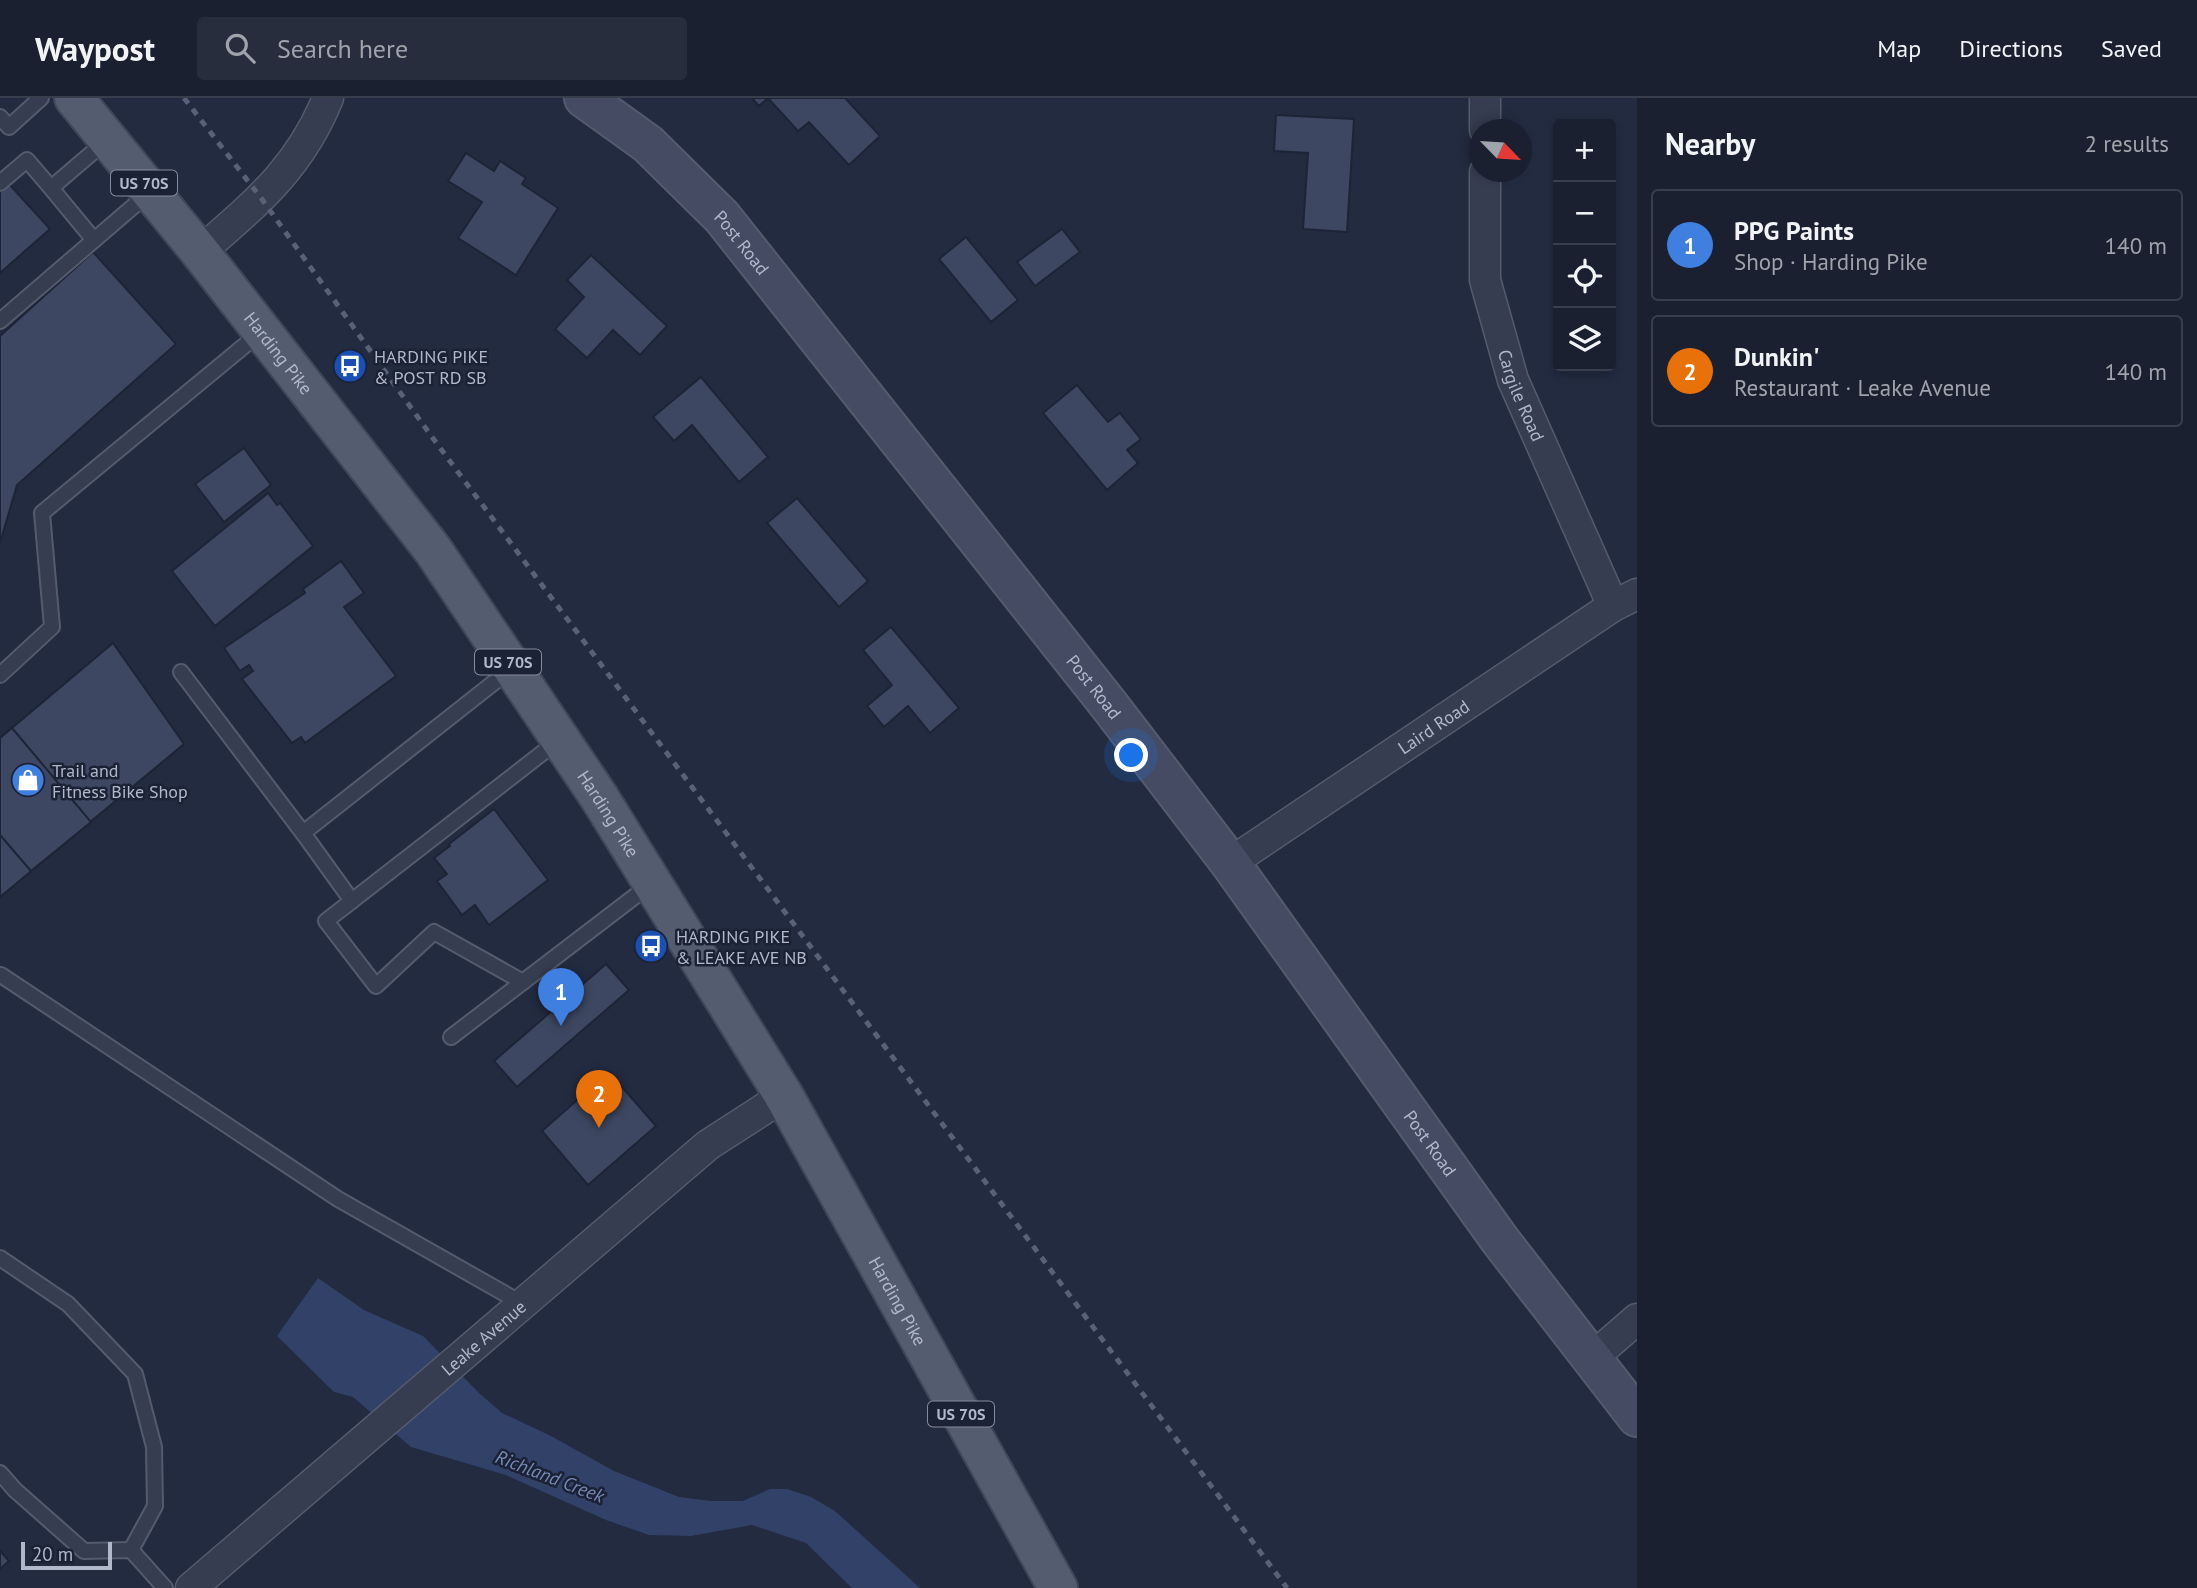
<!DOCTYPE html>
<html lang="en">
<head>
<meta charset="utf-8">
<style>
	body { margin:0; font-family:"PT Sans",sans-serif; background:#272d3c; color:#f1f3f6 }
	.controls { position:absolute; right:21px; top:21px; display:grid; overflow:hidden; border-radius:7px; box-shadow:0 4px 10px #0003 }
	.controls button { width:63px; height:63px; display:grid; place-items:center; padding:0; border:0; border-bottom:2px solid #383e4c; background:#1a2030; color:#f1f3f6; font:35px sans-serif }
	.compass { position:absolute; left:1469px; top:21px; width:63px; height:63px; border-radius:50%; background:#1a2030; box-shadow:0 4px 10px #0003; rotate:115deg }
	.scale { position:absolute; left:21px; bottom:18px; width:91px; box-sizing:border-box; padding-left:7px; border:4px solid #b2b8cb; border-top:0; font-size:19px; line-height:24px; white-space:nowrap; color:#b2b8cb; -webkit-text-stroke:5px #1b2235; paint-order:stroke }
	.you { position:absolute; left:1132px; top:658px; width:24px; height:24px; margin:-18px; border:5px solid #fff; border-radius:50%; background:#1a73e8; box-shadow:0 0 0 10px #1a73e833 }
	.badge { display:grid; place-items:center; width:46px; height:46px; border-radius:50%; background:#83a2ff; color:#fff; font-size:23px; font-weight:700 }
	.pin { position:absolute; translate:-50% -58px; filter:drop-shadow(0 2px 4px #0008) }
	.pin::after { content:''; position:absolute; top:37px; width:24px; height:21px; background:inherit; clip-path:polygon(0 0,100% 0,50% 100%) }
	.list { margin:0; padding:0; list-style:none }
	h2 { display:flex; justify-content:space-between; align-items:center; height:91px; margin:0; padding:0 28px; font-size:30px }
	h2 small { font-size:23px; font-weight:400; color:#9fa3ab }
	.list li { display:grid; grid-template-columns:46px 1fr auto; gap:21px; align-items:center; box-sizing:border-box; height:112px; margin:0 14px 14px; padding:0 14px; border:2px solid #383e4c; border-radius:7px }
	.list b { display:block; font-size:26px; white-space:nowrap }
	.list p { margin:0; font-size:23px; white-space:nowrap; color:#9fa3ab }
	.list em { font-size:23px; font-style:normal; color:#9fa3ab }
	.icon { flex:none; width:38px; height:38px; fill:none; stroke:currentColor; stroke-width:2; stroke-linecap:round; stroke-linejoin:round }
	.map { position:relative; flex:none; width:1637px; height:1490px; overflow:hidden }
	header { display:flex; align-items:center; gap:42px; box-sizing:border-box; height:98px; padding:0 35px; background:#1a2030; border-bottom:2px solid #383e4c }
	header strong { font-size:33px }
	nav { display:flex; gap:38px; margin-inline-start:auto; font-size:24px }
	.search { width:490px; height:63px; background:#272d3c; display:flex; align-items:center; gap:18px; box-sizing:border-box; padding:0 24px; border-radius:7px; color:#9fa3ab; font-size:26px }
	main { display:flex }
	aside { flex:1; background:#1a2030 }
	.map>svg:first-child { display:block }
	.water { fill:#324167 }
	.building { fill:#3d4761; stroke:#1d2437; stroke-width:2 }
	.lines { fill:none; stroke-linecap:round; stroke-linejoin:round }
	.lane-casing { stroke:#545b6e; stroke-width:18 }
	.street-casing { stroke:#545b6e; stroke-width:33 }
	.secondary-casing { stroke:#545b6e; stroke-width:42 }
	.primary-casing { stroke:#3f4659; stroke-width:42 }
	.lane { stroke:#363d50; stroke-width:14 }
	.street { stroke:#363d50; stroke-width:30 }
	.secondary { stroke:#444b63; stroke-width:38 }
	.primary { stroke:#545c70; stroke-width:38 }
	.rail { stroke:#586177; stroke-width:5; stroke-dasharray:7 7; stroke-linecap:butt }
	.labels { text-anchor:middle; dominant-baseline:central; stroke-width:5; stroke-linejoin:round; paint-order:stroke }
	.shield { fill:#1b2235; stroke:#858b9e; stroke-width:2 }
	.shield-label { font-size:16px; font-weight:bold; fill:#b2b8cb }
	.street-label { font-size:18px; fill:#b2b8cb; stroke:#1b2235 }
	.poi-label { font-size:18px; fill:#b2b8cb; stroke:#1b2235; text-anchor:start }
	.water-label { font-size:19px; font-style:italic; fill:#7789b5; stroke:#1b2235 }
</style>
</head>
<body>
<header>
<strong>Waypost</strong>
<div class="search"><svg class="icon" aria-label="search" viewBox="0 0 24 24"><circle cx="10" cy="10" r="6"/><path d="M15 15l6 6"/></svg>Search here</div>
<nav><a>Map</a><a>Directions</a><a>Saved</a></nav>
</header>
<main>
<div class="map">
<svg width="1637" height="1490" viewBox="0 0 1637 1490">
	<rect width="100%" height="100%" fill="#222b40"/>
	<path class="water" d="M318 1180 364 1212 423 1238 479 1295 502 1315 551 1338 614 1373 679 1399 711 1403H743L770 1391H787L811 1399 835 1413 920 1490H852L806 1445 752 1427 691 1438 649 1437 606 1422 506 1377 411 1349 353 1299 334 1294 277 1238Z"/>
	<g class="building">
		<path d="M752 0H768L759 8Z"/>
		<path d="M768 0H845L880 38 849 67 809 24 798 33Z"/>
		<path d="M1276 17 1354 21 1347 134 1303 131 1308 55 1274 53Z"/>
		<path d="M466 55 494 73 500 63 526 80 522 86 558 110 516 177 458 140 482 104 448 83Z"/>
		<path d="M9 86 50 131 0 175V94Z"/>
		<path d="M1062 131 1080 154 1035 188 1017 164Z"/>
		<path d="M966 139 1018 202 991 224 939 161Z"/>
		<path d="M93 154 176 246 17 387 0 445V238Z"/>
		<path d="M591 157 667 228 640 257 613 232 587 260 555 231 584 199 567 182Z"/>
		<path d="M701 279 768 359 739 384 692 327 674 343 653 319Z"/>
		<path d="M1077 287 1108 324 1120 315 1141 341 1127 352 1138 365 1107 392 1043 315Z"/>
		<path d="M244 350 271 387 224 424 195 386Z"/>
		<path d="M268 395 277 407 280 405 313 448 215 528 172 473Z"/>
		<path d="M797 400 868 483 839 509 767 425Z"/>
		<path d="M341 463 364 495 344 509 396 578 305 645 301 639 292 645 242 581 253 573 249 567 240 573 224 550 305 495 303 491Z"/>
		<path d="M891 529 959 610 930 635 908 608 884 629 867 608 892 587 863 552Z"/>
		<path d="M113 545 184 646 0 799V640Z"/>
		<path d="M12 630 91 724 31 773 0 737V640Z"/>
		<path d="M494 711 548 782 489 827 475 807 462 817 437 783 447 776 434 760 450 748 449 746Z"/>
		<path d="M606 866 629 892 517 989 494 963Z"/>
		<path d="M609 974 656 1028 588 1087 542 1033Z"/>
		<path d="M0 1453 9 1463 0 1471Z"/>
	</g>
	<g class="lines">
		<defs>
			<g id="lane">
				<path d="M0 19 9 29 41 0"/>
				<path d="M0 85 27 62 51 90"/>
				<path d="M94 142 51 90 107 42"/>
				<path d="M0 223 150 94"/>
				<path d="M181 574 303 735 511 571"/>
				<path d="M0 577 52 529 42 415 261 234"/>
				<path d="M303 735 352 803"/>
				<path d="M1 877 338 1101 523 1206"/>
				<path d="M523 884 434 834 376 888 326 823 559 642"/>
				<path d="M451 939 651 786"/>
				<path d="M0 1160 68 1206 135 1276 154 1349 155 1408 131 1452"/>
				<path d="M0 1375 15 1392 84 1453 131 1452 165 1490"/>
			</g>
			<g id="street">
				<path d="M1485 0V32"/>
				<path id="s1" d="M1485 74V182L1513 282 1613 508"/>
				<path d="M200 154C256 105 299 71 328 0"/>
				<path id="s2" d="M1230 765 1613 508 1637 496"/>
				<path d="M1592 1260 1637 1221"/>
				<path id="s3" d="M191 1490 708 1047 784 998"/>
			</g>
			<g id="secondary">
				<path id="s4" d="M584 0 648 46 722 119 1109 607 1230 765 1500 1142 1637 1319"/>
			</g>
			<g id="primary">
				<path id="s5" d="M74 0 200 154 433 452 599 699 784 998 1058 1490"/>
			</g>
		</defs>
		<use href="#lane" class="lane-casing"/>
		<use href="#street" class="street-casing"/>
		<use href="#secondary" class="secondary-casing"/>
		<use href="#primary" class="primary-casing"/>
		<use href="#lane" class="lane"/>
		<use href="#street" class="street"/>
		<use href="#secondary" class="secondary"/>
		<use href="#primary" class="primary"/>
		<path class="rail" d="M184 0 261 100 432 339 1287 1490"/>
	</g>
	<defs>
		<symbol id="bus-disc" viewBox="-11 -11 22 22"><circle r="9.5" fill="#1a4fb4" stroke="#1b2235"/><path d="M-5-6H5V4H4V6H2V4H-2V6H-4V4H-5ZM-3.5-4V0h7V-4ZM-3.5 1.2v1.5H-2V1.2ZM2 1.2v1.5H3.5V1.2Z" fill="#fff"/></symbol>
		<symbol id="shop-disc" viewBox="-11 -11 22 22"><circle r="9.5" fill="#3f7fe0" stroke="#1b2235"/><path d="M-5-2.5h2.3a2.7 3.5 0 0 1 5.4 0H5L5.5 6h-11ZM-1.5-2.5h3a1.5 2.3 0 0 0-3 0Z" fill="#fff"/></symbol>
	</defs>
	<g fill-rule="evenodd">
		<use href="#bus-disc" x="331" y="249" width="38" height="38"/>
		<use href="#shop-disc" x="9" y="663" width="38" height="38"/>
		<use href="#bus-disc" x="632" y="829" width="38" height="38"/>
	</g>
	<g class="labels">
		<g class="shield">
			<rect x="111" y="72.5" width="66" height="25" rx="5"/>
			<rect x="475" y="551.5" width="66" height="25" rx="5"/>
			<rect x="928" y="1303.5" width="66" height="25" rx="5"/>
		</g>
		<g class="shield-label">
			<text x="144" y="85">US 70S</text>
			<text x="508" y="564">US 70S</text>
			<text x="961" y="1316">US 70S</text>
		</g>
		<g class="street-label">
			<text stroke="none"><textPath href="#s4" startOffset="215">Post Road</textPath></text>
			<text stroke="none"><textPath href="#s5" startOffset="327">Harding Pike</textPath></text>
			<text stroke="none"><textPath href="#s1" startOffset="229">Cargile Road</textPath></text>
			<text stroke="none"><textPath href="#s4" startOffset="782">Post Road</textPath></text>
			<text stroke="none"><textPath href="#s2" startOffset="245">Laird Road</textPath></text>
			<text stroke="none"><textPath href="#s5" startOffset="894">Harding Pike</textPath></text>
			<text stroke="none"><textPath href="#s4" startOffset="1349">Post Road</textPath></text>
			<text stroke="none"><textPath href="#s5" startOffset="1461">Harding Pike</textPath></text>
			<text stroke="none"><textPath href="#s3" startOffset="385">Leake Avenue</textPath></text>
		</g>
		<g class="poi-label">
			<text x="374" y="258">HARDING PIKE<tspan x="374" dy="21">&amp; POST RD SB</tspan></text>
			<text x="52" y="672">Trail and<tspan x="52" dy="21">Fitness Bike Shop</tspan></text>
			<text x="676" y="838">HARDING PIKE<tspan x="676" dy="21">&amp; LEAKE AVE NB</tspan></text>
		</g>
		<g class="water-label">
			<text transform="translate(550 1378) rotate(21)">Richland Creek</text>
		</g>
	</g>
</svg>
<div class="controls">
<button>+</button>
<button>−</button>
<button><svg class="icon" aria-label="locate" viewBox="0 0 24 24"><circle cx="12" cy="12" r="6"/><path d="M12 2v4M12 18v4M2 12h4M18 12h4"/></svg></button>
<button><svg class="icon" aria-label="layers" viewBox="0 0 24 24"><path d="M12 4l9 5-9 5-9-5zM3 14l9 5 9-5"/></svg></button>
</div>
<svg class="compass" viewBox="-18 -18 36 36"><path d="M0-13l5 13h-10z" fill="#e53935"/><path d="M0 13l5-13h-10z" fill="#9fa3ab"/></svg>
<div class="scale">20 m</div>
<div class="you"></div>
<div class="pin badge" style="left:561px;top:928px;background:#3f7fe0">1</div>
<div class="pin badge" style="left:599px;top:1030px;background:#e8710a">2</div>
</div>
<aside>
<h2>Nearby<small>2 results</small></h2>
<ul class="list">
<li><span class="badge" style="background:#3f7fe0">1</span><div><b>PPG Paints</b><p>Shop · Harding Pike</p></div><em>140 m</em></li>
<li><span class="badge" style="background:#e8710a">2</span><div><b>Dunkin'</b><p>Restaurant · Leake Avenue</p></div><em>140 m</em></li>
</ul>
</aside>
</main>
</body>
</html>
